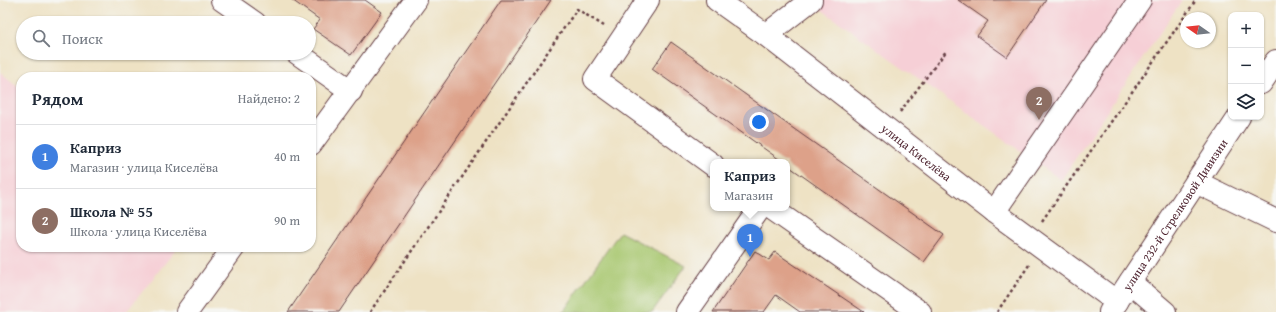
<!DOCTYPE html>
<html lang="ru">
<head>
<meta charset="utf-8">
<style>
	body { margin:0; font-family:"Gentium Book Plus",serif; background:#f2f2f3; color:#1f2937 }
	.controls { position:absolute; right:12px; top:12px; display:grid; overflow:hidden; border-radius:8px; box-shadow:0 1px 3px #0004 }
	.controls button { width:36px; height:36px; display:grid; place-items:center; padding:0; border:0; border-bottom:1px solid #e0e1e3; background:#fff; color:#1f2937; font:20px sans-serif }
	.compass { position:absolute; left:1180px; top:12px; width:36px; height:36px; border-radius:50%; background:#fff; box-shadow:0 1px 3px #0004; rotate:284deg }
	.you { position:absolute; left:759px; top:122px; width:14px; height:14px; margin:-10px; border:3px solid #fff; border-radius:50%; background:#1a73e8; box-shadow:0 0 0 6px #1a73e833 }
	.badge { display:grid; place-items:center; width:26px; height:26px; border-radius:50%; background:#b5179e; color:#fff; font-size:13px; font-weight:700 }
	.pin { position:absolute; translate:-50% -33px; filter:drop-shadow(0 1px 2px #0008) }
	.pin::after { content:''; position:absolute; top:21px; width:14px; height:12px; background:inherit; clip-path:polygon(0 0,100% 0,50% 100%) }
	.popup { position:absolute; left:710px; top:159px; width:80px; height:52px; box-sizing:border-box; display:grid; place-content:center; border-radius:8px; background:#fff; filter:drop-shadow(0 1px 3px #0005); font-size:13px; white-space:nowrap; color:#747a83 }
	.popup b { font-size:15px; color:#1f2937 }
	.popup::after { content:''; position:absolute; left:50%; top:100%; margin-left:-8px; border:8px solid transparent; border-top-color:#fff }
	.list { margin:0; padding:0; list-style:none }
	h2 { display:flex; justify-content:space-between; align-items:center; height:52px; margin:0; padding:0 16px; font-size:17px }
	h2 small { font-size:13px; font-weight:400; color:#747a83 }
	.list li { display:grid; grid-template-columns:26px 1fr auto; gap:12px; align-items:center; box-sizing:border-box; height:64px; padding:0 16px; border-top:1px solid #e0e1e3 }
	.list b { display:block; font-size:15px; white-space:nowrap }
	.list p { margin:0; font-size:13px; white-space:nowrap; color:#747a83 }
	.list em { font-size:13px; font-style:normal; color:#747a83 }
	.icon { flex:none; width:22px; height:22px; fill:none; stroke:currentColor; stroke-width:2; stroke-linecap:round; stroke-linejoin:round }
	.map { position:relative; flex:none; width:1276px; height:312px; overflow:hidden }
	.search { position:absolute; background:#fff; box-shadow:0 1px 3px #0004; left:16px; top:16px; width:300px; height:44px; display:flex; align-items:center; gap:10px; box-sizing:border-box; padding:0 14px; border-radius:22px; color:#747a83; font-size:15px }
	.panel { position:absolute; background:#fff; box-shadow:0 1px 3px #0004; left:16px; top:72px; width:300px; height:180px; border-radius:16px }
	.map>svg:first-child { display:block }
	.built { fill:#f6cfd6 }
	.green { fill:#a8c76f; stroke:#79734d }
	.building { fill:#dda189 }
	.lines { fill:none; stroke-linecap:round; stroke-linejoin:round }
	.minor-casing { stroke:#633c42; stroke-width:24 }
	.path { stroke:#633c42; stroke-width:2.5; stroke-dasharray:3 3; stroke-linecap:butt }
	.minor { stroke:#fff; stroke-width:22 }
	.labels { text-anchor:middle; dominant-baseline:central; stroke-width:3; stroke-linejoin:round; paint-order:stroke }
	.street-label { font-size:12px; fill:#4a1f2b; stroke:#f6f6f2 }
</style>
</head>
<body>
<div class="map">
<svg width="1276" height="312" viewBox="0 0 1276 312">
	<rect width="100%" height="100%" fill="#f6f6f2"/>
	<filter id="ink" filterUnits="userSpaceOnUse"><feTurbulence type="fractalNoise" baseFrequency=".025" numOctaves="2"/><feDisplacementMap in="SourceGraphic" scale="8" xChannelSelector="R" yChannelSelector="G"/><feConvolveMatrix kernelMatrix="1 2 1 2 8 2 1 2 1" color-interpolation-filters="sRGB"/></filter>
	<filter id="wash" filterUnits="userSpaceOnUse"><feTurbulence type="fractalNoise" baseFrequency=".012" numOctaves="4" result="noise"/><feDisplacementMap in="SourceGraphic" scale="16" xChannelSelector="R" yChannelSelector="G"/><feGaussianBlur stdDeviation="0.9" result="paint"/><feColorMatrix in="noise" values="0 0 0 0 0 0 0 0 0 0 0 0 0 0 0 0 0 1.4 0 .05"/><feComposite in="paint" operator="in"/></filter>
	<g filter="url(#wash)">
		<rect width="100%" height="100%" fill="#eee2c4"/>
		<g class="built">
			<path d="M808 0H1182L1061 180Z"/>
			<path d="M0 72 21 89V247H178L126 312H0Z"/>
		</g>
		<path class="green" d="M620 232 686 266 652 312H563Z"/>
		<g id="blocks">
			<g class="building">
				<path d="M292 0H365L382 12 351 55 313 29 320 20Z"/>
				<path d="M501 0H551L339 312H288Z"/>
				<path d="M958 0H1046L1007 57 977 36 988 21Z"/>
				<path d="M671 42 944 235 924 262 787 165V162H783L652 69Z"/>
				<path d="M755 251 769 260 775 252 864 312H800L776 295 764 312H713Z"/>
			</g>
		</g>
	</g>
	<g filter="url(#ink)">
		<use href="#blocks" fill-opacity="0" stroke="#633c42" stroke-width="1"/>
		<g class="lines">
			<defs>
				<g id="minor">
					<path d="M222 0 255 23"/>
					<path d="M648 0 595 79 713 165"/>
					<path id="s1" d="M717 0 766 35 994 212 1117 302"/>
					<path d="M766 35 811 0"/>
					<path d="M297 53 351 91"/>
					<path d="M1261 83 1276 61"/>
					<path d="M311 144 416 0"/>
					<path d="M1196 182 1276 221"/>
					<path d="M771 208 920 312"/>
					<path d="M994 212 1140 0"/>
					<path d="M1130 282 1165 312"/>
					<path d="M187 312 234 247"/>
					<path d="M687 312 760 208"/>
					<path id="s2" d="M1110 312 1239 117"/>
				</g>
			</defs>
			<use href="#minor" class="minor-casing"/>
			<g class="path">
				<path d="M900 112 947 50"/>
				<path d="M1042 221 1196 0"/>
				<path d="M370 312 577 9 604 26"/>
				<path d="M997 312 1029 265"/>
			</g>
			<use href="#minor" class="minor"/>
		</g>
	</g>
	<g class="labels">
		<g class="street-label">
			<text stroke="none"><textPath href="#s1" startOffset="251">улица Киселёва</textPath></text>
			<text stroke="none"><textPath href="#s2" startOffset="117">улица 232-й Стрелковой Дивизии</textPath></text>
		</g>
	</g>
</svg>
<div class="controls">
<button>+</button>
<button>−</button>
<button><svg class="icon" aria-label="layers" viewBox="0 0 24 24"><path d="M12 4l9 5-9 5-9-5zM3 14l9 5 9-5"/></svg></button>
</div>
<svg class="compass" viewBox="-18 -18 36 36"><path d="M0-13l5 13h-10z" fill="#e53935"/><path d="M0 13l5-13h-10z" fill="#747a83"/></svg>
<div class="you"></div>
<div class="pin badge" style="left:750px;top:257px;background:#3f7fe0">1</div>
<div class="popup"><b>Каприз</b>Магазин</div>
<div class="pin badge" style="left:1039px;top:120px;background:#8d6e63">2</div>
<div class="search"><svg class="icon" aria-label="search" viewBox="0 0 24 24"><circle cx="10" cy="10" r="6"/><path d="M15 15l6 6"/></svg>Поиск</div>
<section class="panel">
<h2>Рядом<small>Найдено: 2</small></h2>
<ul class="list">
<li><span class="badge" style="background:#3f7fe0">1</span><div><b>Каприз</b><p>Магазин · улица Киселёва</p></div><em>40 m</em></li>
<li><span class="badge" style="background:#8d6e63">2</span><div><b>Школа № 55</b><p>Школа · улица Киселёва</p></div><em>90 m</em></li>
</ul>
</section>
</div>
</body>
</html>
